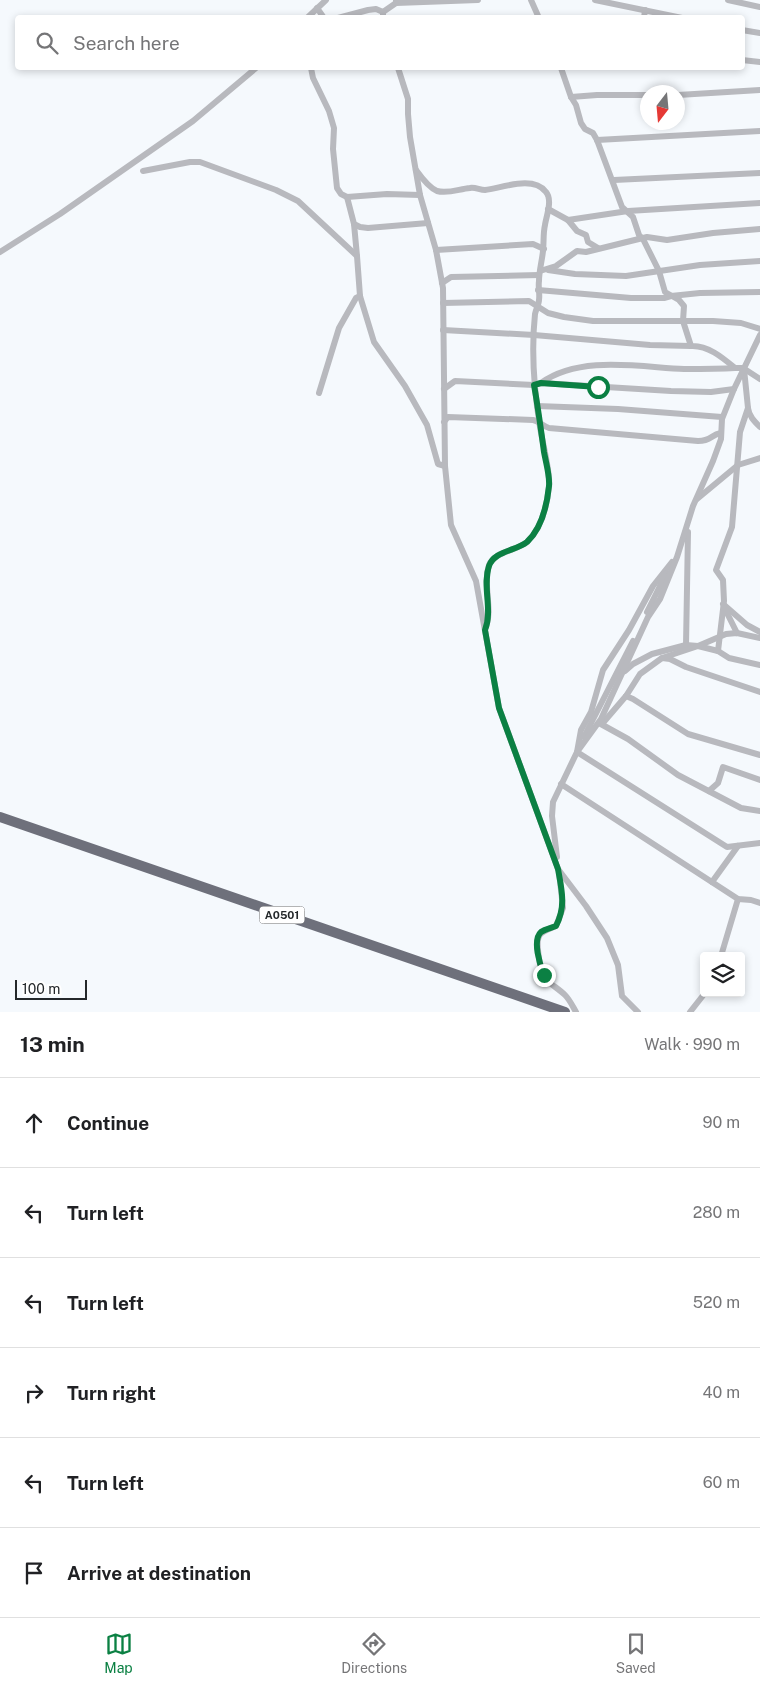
<!DOCTYPE html>
<html lang="en">
<head>
<meta charset="utf-8">
<style>
	body { margin:0; font-family:"Public Sans",sans-serif; background:#f2f2f2; color:#202124 }
	.controls { position:absolute; right:15px; bottom:15px; display:grid; overflow:hidden; border-radius:5px; box-shadow:0 2px 8px #0003 }
	.controls button { width:45px; height:45px; display:grid; place-items:center; padding:0; border:0; border-bottom:1px solid #e0e0e0; background:#fff; color:#202124; font:25px sans-serif }
	.compass { position:absolute; left:640px; top:85px; width:45px; height:45px; border-radius:50%; background:#fff; box-shadow:0 2px 8px #0003; rotate:196deg }
	.scale { position:absolute; left:15px; bottom:12px; width:72px; box-sizing:border-box; padding-left:5px; border:2px solid #24282b; border-top:0; font-size:14px; line-height:18px; white-space:nowrap; color:#24282b; -webkit-text-stroke:4px #fff; paint-order:stroke }
	.stop { position:absolute; width:15px; height:15px; margin:-11px; border:4px solid #0b8043; border-radius:50%; background:#fff }
	.stop.end { background:#0b8043; border-color:#fff; box-shadow:0 1px 5px #0008 }
	.list { margin:0; padding:0; list-style:none }
	h2 { display:flex; justify-content:space-between; align-items:center; height:65px; margin:0; padding:0 20px; font-size:21px }
	h2 small { font-size:16px; font-weight:400; color:#757577 }
	.list li { display:grid; grid-template-columns:32px 1fr auto; gap:15px; align-items:center; box-sizing:border-box; height:90px; padding:0 20px; border-top:1px solid #e0e0e0 }
	.list b { display:block; font-size:19px; white-space:nowrap }
	.list em { font-size:16px; font-style:normal; color:#757577 }
	.icon { flex:none; width:28px; height:28px; fill:none; stroke:currentColor; stroke-width:2; stroke-linecap:round; stroke-linejoin:round }
	.map { position:relative; flex:none; width:760px; height:1012px; overflow:hidden }
	.search { position:absolute; background:#fff; box-shadow:0 2px 8px #0003; left:15px; right:15px; top:15px; height:55px; display:flex; align-items:center; gap:12px; box-sizing:border-box; padding:0 18px; border-radius:5px; color:#757577; font-size:19px }
	.sheet { height:605px; background:#fff }
	nav { display:flex; justify-content:space-around; align-items:center; box-sizing:border-box; height:70px; border-top:1px solid #e0e0e0; background:#fff; font-size:14px; color:#757577 }
	nav a { display:grid; justify-items:center; gap:2px }
	nav .on { color:#0b8043 }
	.map>svg:first-child { display:block }
	.lines { fill:none; stroke-linecap:round; stroke-linejoin:round }
	.minor { stroke:#b8b9be; stroke-width:6 }
	.highway { stroke:#6e707b; stroke-width:10 }
	.route { stroke:#0b8043; stroke-width:6 }
	.labels { text-anchor:middle; dominant-baseline:central; stroke-width:5; stroke-linejoin:round; paint-order:stroke }
	.shield { fill:#fff; stroke:#66686b; stroke-width:1 }
	.shield-label { font-size:11px; font-weight:bold; fill:#24282b }
</style>
</head>
<body>
<div class="map">
<svg width="760" height="1012" viewBox="0 0 760 1012">
	<rect width="100%" height="100%" fill="#f5f9fd"/>
	<g class="lines">
		<g class="minor">
			<path d="M531 0 539 18"/>
			<path d="M595 0 682 18"/>
			<path d="M728 0 760 7"/>
			<path d="M396 3 478 0"/>
			<path d="M317 8 324 18"/>
			<path d="M383 12 396 3V0"/>
			<path d="M307 18 326 0"/>
			<path d="M338 18 368 10 376 9 383 12V18"/>
			<path d="M644 18 645 10"/>
			<path d="M742 30 760 33"/>
			<path d="M742 60 760 62"/>
			<path d="M311 68 313 78 329 111 334 128 333 149 337 188 341 194 347 197 387 194 420 195"/>
			<path d="M398 68 408 99V114L410 137 420 195 436 250 443 288 445 466 451 525 476 581 499 708 558 869 586 906 607 938 618 965 622 996 638 1012"/>
			<path d="M561 68 571 97 576 105 581 123 585 129 593 133 597 140 622 207 633 217 639 235 643 239 659 271 665 292 679 300 684 306 683 321 691 346C708 345 723 358 735 368H743L760 379"/>
			<path d="M678 95 760 90"/>
			<path d="M571 97 597 95H648"/>
			<path d="M597 140 760 131"/>
			<path d="M416 170C421 177 430 188 437 191 448 194 459 189 470 188 475 187 480 190 485 190 502 188 533 175 546 192 553 200 546 217 545 225 543 233 544 242 543 251 542 261 539 271 539 281 538 287 540 294 539 300 539 304 536 309 535 314 531 352 534 390 540 427 542 441 551 474 549 487 547 505 541 529 527 542 516 551 495 551 489 565 482 585 494 610 485 629"/>
			<path d="M143 171 190 162H200L276 190 298 201 357 256 360 296 374 342 405 386 427 425 438 464 445 466"/>
			<path d="M614 180 760 173"/>
			<path d="M347 197 354 224 360 227 368 228 428 223"/>
			<path d="M548 209 568 220 577 231 586 235 588 242 598 248"/>
			<path d="M568 220 628 211 760 203"/>
			<path d="M354 224 357 256"/>
			<path d="M436 250 533 244 544 249"/>
			<path d="M0 252 60 214 193 121 256 68"/>
			<path d="M548 270 575 274 626 276 700 265 760 261"/>
			<path d="M540 271 556 266 577 251 586 252 647 237 667 240 713 233 760 229"/>
			<path d="M442 283 451 277 539 275"/>
			<path d="M538 290 631 298H664L671 296 700 293 760 292"/>
			<path d="M443 303 529 301 548 313 564 317 593 321H713L741 323 760 329"/>
			<path d="M443 330 534 335 650 345 691 346"/>
			<path d="M541 383C580 355 639 367 684 369 701 369 718 369 735 368"/>
			<path d="M444 389 455 381 534 385 541 383 671 391 711 392 734 389"/>
			<path d="M319 393 339 328 356 298 360 296"/>
			<path d="M537 406 618 409 722 417"/>
			<path d="M748 408C749 416 754 421 760 427"/>
			<path d="M444 422 448 417 533 420C539 421 543 426 549 428L698 441C712 441 710 435 721 433"/>
			<path d="M697 499 738 465 760 458"/>
			<path d="M672 562 653 586 629 630 603 670 591 712 581 730 577 752 727 847 760 843"/>
			<path d="M723 604 747 625 760 632"/>
			<path d="M724 607 737 633"/>
			<path d="M647 612 666 574"/>
			<path d="M686 645 688 532"/>
			<path d="M718 651 724 601 723 580 716 570 732 527 740 432 748 408 744 369"/>
			<path d="M662 658 670 659 686 667 760 692"/>
			<path d="M625 671 633 664 652 654 686 645 698 646 726 634 737 633 760 638"/>
			<path d="M626 696 633 699 688 734 760 755"/>
			<path d="M599 723 628 739 678 775 741 808 760 811"/>
			<path d="M602 724 626 696 640 674 662 658 698 646 718 651 729 658 760 665"/>
			<path d="M584 737 633 641"/>
			<path d="M561 784 738 899 751 900 760 903"/>
			<path d="M709 791 718 783 723 767 760 780"/>
			<path d="M557 857 552 816 553 802 577 752 601 719 648 617 660 599 677 557 693 506 713 461 721 439 722 419 734 389 760 335"/>
			<path d="M559 872 563 908 556 926C541 932 536 933 538 950 539 962 541 974 550 983 555 987 561 991 565 995 570 1000 573 1007 576 1012"/>
			<path d="M712 882 738 846"/>
			<path d="M721 956 738 899"/>
			<path d="M690 1012 705 993"/>
		</g>
		<path class="highway" d="M0 817 565 1012"/>
	</g>
	<g class="lines">
		<path class="route" d="M544 975C540 965 532 940 541 932 545 929 551 928 556 926 566 906 562 891 558 869L499 708 485 630C493 610 482 586 489 566 494 551 516 551 527 542 541 529 547 505 549 486 550 476 546 463 544 452 541 430 538 407 534 385L541 383 598 387"/>
	</g>
	<g class="labels">
		<rect class="shield" x="259.5" y="906.5" width="45" height="17" rx="4"/>
		<g class="shield-label">
			<text x="282" y="915">A0501</text>
		</g>
	</g>
</svg>
<div class="controls">
<button><svg class="icon" aria-label="layers" viewBox="0 0 24 24"><path d="M12 4l9 5-9 5-9-5zM3 14l9 5 9-5"/></svg></button>
</div>
<svg class="compass" viewBox="-18 -18 36 36"><path d="M0-13l5 13h-10z" fill="#e53935"/><path d="M0 13l5-13h-10z" fill="#757577"/></svg>
<div class="scale">100 m</div>
<div class="stop" style="left:598px;top:387px"></div>
<div class="stop end" style="left:544px;top:975px"></div>
<div class="search"><svg class="icon" aria-label="search" viewBox="0 0 24 24"><circle cx="10" cy="10" r="6"/><path d="M15 15l6 6"/></svg>Search here</div>
</div>
<section class="sheet">
<h2>13 min<small>Walk · 990 m</small></h2>
<ul class="list">
<li><svg class="icon" aria-label="ahead" viewBox="0 0 24 24"><path d="M12 20V5M6 11l6-6 6 6"/></svg><div><b>Continue</b></div><em>90 m</em></li>
<li><svg class="icon" aria-label="left" viewBox="0 0 24 24"><path d="M17 20v-9H6M10 6l-5 5 5 5"/></svg><div><b>Turn left</b></div><em>280 m</em></li>
<li><svg class="icon" aria-label="left" viewBox="0 0 24 24"><path d="M17 20v-9H6M10 6l-5 5 5 5"/></svg><div><b>Turn left</b></div><em>520 m</em></li>
<li><svg class="icon" aria-label="right" viewBox="0 0 24 24"><path d="M7 20v-9h11M14 6l5 5-5 5"/></svg><div><b>Turn right</b></div><em>40 m</em></li>
<li><svg class="icon" aria-label="left" viewBox="0 0 24 24"><path d="M17 20v-9H6M10 6l-5 5 5 5"/></svg><div><b>Turn left</b></div><em>60 m</em></li>
<li><svg class="icon" aria-label="arrive" viewBox="0 0 24 24"><path d="M6 21V4h12l-3 4 3 4H6"/></svg><div><b>Arrive at destination</b></div></li>
</ul>
</section>
<nav>
<a class="on"><svg class="icon" aria-label="map" viewBox="0 0 24 24"><path d="M3 6l6-2 6 2 6-2v14l-6 2-6-2-6 2zM9 4v14M15 6v14"/></svg>Map</a>
<a><svg class="icon" aria-label="directions" viewBox="0 0 24 24"><path d="M12 3l9 9-9 9-9-9zM9 14v-3h6M13 9l2 2-2 2"/></svg>Directions</a>
<a><svg class="icon" aria-label="saved" viewBox="0 0 24 24"><path d="M7 4h10v16l-5-4-5 4z"/></svg>Saved</a>
</nav>
</body>
</html>
